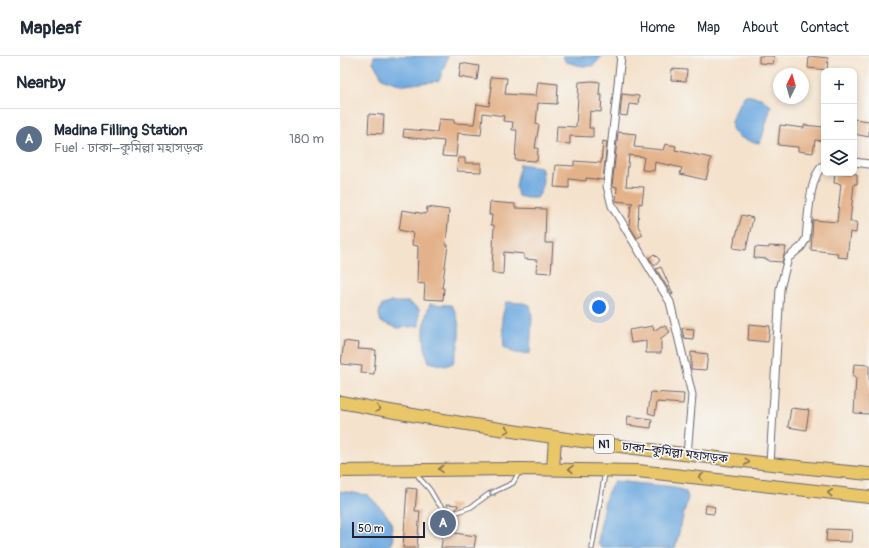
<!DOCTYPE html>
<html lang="en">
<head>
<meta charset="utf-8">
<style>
	body { margin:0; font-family:Pangolin,"Noto Sans Bengali",sans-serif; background:#f6f6f7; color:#1f2937 }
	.controls { position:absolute; right:12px; top:12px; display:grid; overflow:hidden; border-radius:8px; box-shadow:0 2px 6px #0003 }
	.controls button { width:36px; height:36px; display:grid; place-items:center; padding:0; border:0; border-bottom:1px solid #e0e1e3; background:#fff; color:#1f2937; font:20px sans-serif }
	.compass { position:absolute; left:433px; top:12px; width:36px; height:36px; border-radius:50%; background:#fff; box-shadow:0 2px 6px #0003; rotate:5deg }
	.scale { position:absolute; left:12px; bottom:10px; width:73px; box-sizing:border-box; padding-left:4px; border:2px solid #22223b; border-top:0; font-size:11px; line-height:14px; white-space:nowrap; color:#22223b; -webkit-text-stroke:3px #f6f6f2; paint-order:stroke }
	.you { position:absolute; left:259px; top:251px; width:14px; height:14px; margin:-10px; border:3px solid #fff; border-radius:50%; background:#1a73e8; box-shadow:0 0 0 6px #1a73e833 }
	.badge { display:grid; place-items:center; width:26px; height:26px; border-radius:50%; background:#111827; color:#fff; font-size:13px; font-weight:700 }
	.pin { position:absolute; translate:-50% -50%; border:2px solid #fff; box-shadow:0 1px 4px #0006 }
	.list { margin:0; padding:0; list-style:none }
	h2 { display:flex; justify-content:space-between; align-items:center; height:52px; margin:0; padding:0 16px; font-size:17px }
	h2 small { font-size:13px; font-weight:400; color:#747a83 }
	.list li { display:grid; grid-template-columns:26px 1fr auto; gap:12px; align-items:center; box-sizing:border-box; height:60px; padding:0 16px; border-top:1px solid #e0e1e3 }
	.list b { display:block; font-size:15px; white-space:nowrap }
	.list p { margin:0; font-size:13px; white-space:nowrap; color:#747a83 }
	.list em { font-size:13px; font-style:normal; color:#747a83 }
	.icon { flex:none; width:22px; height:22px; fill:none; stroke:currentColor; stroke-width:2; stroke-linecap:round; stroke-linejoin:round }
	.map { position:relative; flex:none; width:529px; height:492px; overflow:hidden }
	header { display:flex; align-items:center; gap:24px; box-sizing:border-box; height:56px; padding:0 20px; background:#fff; border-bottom:1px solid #e0e1e3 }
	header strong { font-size:19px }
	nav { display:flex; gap:22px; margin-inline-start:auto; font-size:14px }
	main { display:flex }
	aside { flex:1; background:#fff }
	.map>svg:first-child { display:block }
	.water { fill:#70aae0; stroke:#49668e }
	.building { fill:#e4b28a }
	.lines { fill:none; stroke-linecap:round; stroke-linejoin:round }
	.service-casing { stroke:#6c656e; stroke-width:5.5 }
	.minor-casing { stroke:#6c656e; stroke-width:9 }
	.trunk-casing { stroke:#6c656e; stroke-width:14 }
	.service { stroke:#fff; stroke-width:3.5 }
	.minor { stroke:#fff; stroke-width:7 }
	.trunk { stroke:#e9c769; stroke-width:12 }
	.oneway { stroke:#867452 }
	.oneway2 { stroke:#9c9ca7 }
	.labels { text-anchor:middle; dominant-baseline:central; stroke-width:3.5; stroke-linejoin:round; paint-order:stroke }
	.shield { fill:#f6f6f2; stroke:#626272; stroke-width:1 }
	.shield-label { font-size:11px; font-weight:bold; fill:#22223b }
	.street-label { font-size:12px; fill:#22223b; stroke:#f6f6f2 }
</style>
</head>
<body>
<header>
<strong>Mapleaf</strong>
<nav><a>Home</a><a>Map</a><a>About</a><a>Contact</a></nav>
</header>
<main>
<aside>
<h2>Nearby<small></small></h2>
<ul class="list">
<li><span class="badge" style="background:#5c6f8a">A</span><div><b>Madina Filling Station</b><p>Fuel · ঢাকা–কুমিল্লা মহাসড়ক</p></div><em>180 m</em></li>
</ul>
</aside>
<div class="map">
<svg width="529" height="492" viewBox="0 0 529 492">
	<rect width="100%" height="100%" fill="#f6f6f2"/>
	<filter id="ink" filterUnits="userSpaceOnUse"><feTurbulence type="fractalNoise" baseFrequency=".025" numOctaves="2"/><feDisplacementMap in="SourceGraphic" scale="8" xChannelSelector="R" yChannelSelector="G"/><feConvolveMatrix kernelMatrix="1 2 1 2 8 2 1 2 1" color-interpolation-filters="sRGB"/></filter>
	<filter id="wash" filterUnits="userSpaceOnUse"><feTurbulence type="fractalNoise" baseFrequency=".012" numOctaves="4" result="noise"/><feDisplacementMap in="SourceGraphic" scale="16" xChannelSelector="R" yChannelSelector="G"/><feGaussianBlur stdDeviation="0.9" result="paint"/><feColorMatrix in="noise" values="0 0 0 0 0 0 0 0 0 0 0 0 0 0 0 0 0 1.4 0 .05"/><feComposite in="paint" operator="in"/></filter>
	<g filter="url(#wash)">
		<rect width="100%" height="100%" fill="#f4e2cc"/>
		<g class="water">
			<path d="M34 0H108L99 25 63 29 43 23 33 6Z"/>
			<path d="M222 0H262L253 10H242L226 6Z"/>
			<path d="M405 39 421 42 431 50 422 82 419 87C381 80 389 65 405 39Z"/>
			<path d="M180 108 201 111C204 121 204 134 197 142H187L178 140 176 131Z"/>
			<path d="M51 246H68L79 253V270L58 272 41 266 39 258 41 250Z"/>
			<path d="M166 246 184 247 190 249 192 261 190 297C179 299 172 297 164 291L162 262Z"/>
			<path d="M90 248 111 249C123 263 120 292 113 307L105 310 89 306C82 287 82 267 90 248Z"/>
			<path d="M274 425 335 431 346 436 348 441 335 492H262L258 487C261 467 262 441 274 425Z"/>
			<path d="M0 435 28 439 42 453 51 465 53 485 49 492H0Z"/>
		</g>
		<g id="blocks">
			<g class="building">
				<path d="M419 0H434L433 8 419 7Z"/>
				<path d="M469 0 488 2 487 14 468 12Z"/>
				<path d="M121 7 139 10 137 24 119 21Z"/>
				<path d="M332 13 347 14 346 25 331 24Z"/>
				<path d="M151 21 167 22 165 38 196 40 198 26 218 28 217 48 198 47 196 68 199 69 195 92H198L197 105 175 104 177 74H172L173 66 163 65 164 60 143 57 141 79 118 77 116 101 102 100 104 85 63 81 64 73 97 76 99 63 114 64V67L134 68 137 48 149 50 152 31H150Z"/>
				<path d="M252 25 260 26 259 39H262L261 56 250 55 249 72H253V81L230 80V88L216 87 217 70 236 71 239 26Z"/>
				<path d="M282 38 299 40 298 49 289 48 287 60 280 59Z"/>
				<path d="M29 58 44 59 43 78 28 77Z"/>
				<path d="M514 63 529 65V81L514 78Z"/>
				<path d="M440 69 464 72V69L484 71 483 85 475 84 473 97 458 95V91L438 89Z"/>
				<path d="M278 76 296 78 294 91 323 94 325 88 336 90 335 94 371 102 366 124 340 118 342 112 315 106 314 115 302 114 304 101 289 99 286 130 304 131 302 148 299 147 298 170 303 179 297 182 289 169 291 149 293 147 276 145 277 131 272 130Z"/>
				<path d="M263 85 267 86 263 124 246 122V125L229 123V132L214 131 216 109 234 110V105L261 107Z"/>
				<path d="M118 102H125V107H141V116L117 115Z"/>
				<path d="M495 117 517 118V128H514L510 166H517L516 177 510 176 507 202 497 201 498 197 471 194 473 164 497 166 501 128 494 127Z"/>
				<path d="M150 146 175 148V152L206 153 205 187H213L211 217 196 216 197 204 184 203V198L164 196 163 218 152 217 154 169H151L152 159H149Z"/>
				<path d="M87 151 109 154 106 189H108L102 232H104L103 244 84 243 85 228 77 227 78 190 72 189 73 177 59 174 62 154 86 158Z"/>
				<path d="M402 159 413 162 406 194 393 192 395 180H396Z"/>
				<path d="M429 190 446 191 442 206 428 205V203L414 202 415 191 429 192Z"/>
				<path d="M314 198 320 204 315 210 309 202Z"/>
				<path d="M321 211 333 238 332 239 316 213Z"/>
				<path d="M409 268 430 270 428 286 408 284Z"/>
				<path d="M313 270 314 275 321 270H325L330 276 321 282V297H306V285L291 287 289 274Z"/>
				<path d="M342 272 354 273 353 283 344 282Z"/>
				<path d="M4 285 19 287 18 293 36 294 34 318 21 317 22 310 1 308Z"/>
				<path d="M351 296 368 298 366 314 351 313Z"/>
				<path d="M514 308 529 309V358L514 357 516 321 513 320Z"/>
				<path d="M311 336 344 338 343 348 317 346 315 359 308 357Z"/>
				<path d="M451 352 469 354 466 374 448 371Z"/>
				<path d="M288 360 312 363 311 372 287 369Z"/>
				<path d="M67 432 77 433 75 455H80L77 492H63Z"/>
				<path d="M107 448 118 449 117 452 114 456 117 459 114 477 136 480 134 492H101L106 458 110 456Z"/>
				<path d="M366 449 375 451 374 458 365 457Z"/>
				<path d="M487 473 512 474 511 486 486 485Z"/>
			</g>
		</g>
	</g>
	<g filter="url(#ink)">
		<use href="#blocks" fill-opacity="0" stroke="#6c656e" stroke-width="1"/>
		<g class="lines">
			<defs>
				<g id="service">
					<path d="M76 416C79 424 85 427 90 434 97 445 95 446 107 455"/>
					<path d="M117 456 131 451 149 438 173 427 179 416"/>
					<path d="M252 492 265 417"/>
				</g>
				<g id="minor">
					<path d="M281 0 267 130 272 150 330 246 352 339 347 399"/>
					<path d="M514 106 529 108"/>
					<path d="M430 408 440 233 448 202 461 191 466 183C468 165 469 119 484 109"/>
				</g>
				<g id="trunk">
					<path d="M0 346C175 379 352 401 529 418"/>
					<path d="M213 413 215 382"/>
					<path d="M0 415 180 413 298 415 529 441"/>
				</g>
			</defs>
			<use href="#service" class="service-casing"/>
			<use href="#minor" class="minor-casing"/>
			<use href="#trunk" class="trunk-casing"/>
			<use href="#service" class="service"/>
			<use href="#minor" class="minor"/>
			<use href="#trunk" class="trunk"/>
		</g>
		<defs><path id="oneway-chevron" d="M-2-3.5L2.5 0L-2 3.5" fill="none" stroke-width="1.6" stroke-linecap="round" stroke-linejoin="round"/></defs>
		<g class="oneway">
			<use href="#oneway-chevron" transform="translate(38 353) rotate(11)"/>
			<use href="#oneway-chevron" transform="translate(167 374) rotate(9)"/>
			<use href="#oneway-chevron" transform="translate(407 406) rotate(6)"/>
			<use href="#oneway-chevron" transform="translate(101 413) rotate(179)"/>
			<use href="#oneway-chevron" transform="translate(231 413) rotate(-179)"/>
			<use href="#oneway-chevron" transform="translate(361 421) rotate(-175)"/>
			<use href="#oneway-chevron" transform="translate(490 437) rotate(-174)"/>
		</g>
		<use class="oneway2" href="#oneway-chevron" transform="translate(152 437) rotate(152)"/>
	</g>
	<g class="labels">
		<rect class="shield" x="254" y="379" width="20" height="18" rx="3"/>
		<g class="shield-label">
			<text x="264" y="388">N1</text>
		</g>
		<g class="street-label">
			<text transform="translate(335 397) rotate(7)">ঢাকা–কুমিল্লা মহাসড়ক</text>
		</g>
	</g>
</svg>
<div class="controls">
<button>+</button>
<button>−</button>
<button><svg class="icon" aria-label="layers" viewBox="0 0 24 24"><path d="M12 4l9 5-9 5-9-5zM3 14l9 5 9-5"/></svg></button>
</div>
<svg class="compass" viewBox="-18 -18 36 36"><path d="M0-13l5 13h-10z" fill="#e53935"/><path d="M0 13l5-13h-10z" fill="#747a83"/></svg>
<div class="scale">50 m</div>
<div class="you"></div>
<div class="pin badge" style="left:103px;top:467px;background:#5c6f8a">A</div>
</div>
</main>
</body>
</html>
